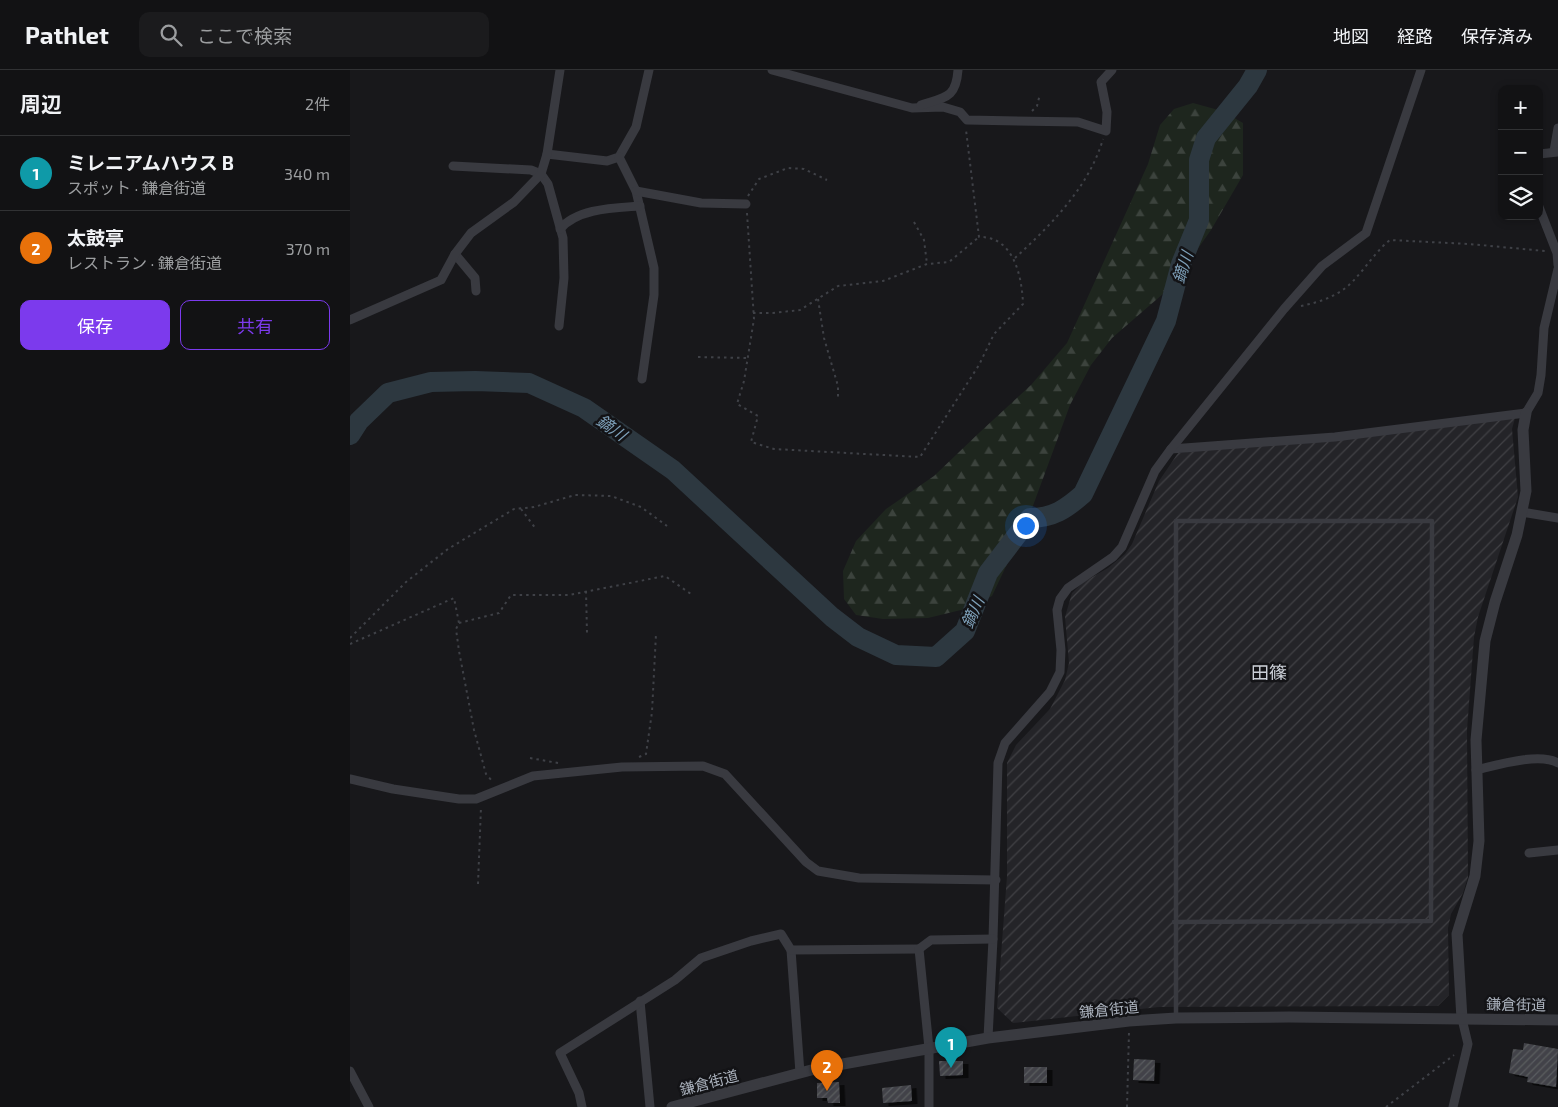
<!DOCTYPE html>
<html lang="ja">
<head>
<meta charset="utf-8">
<style>
	body { margin:0; font-family:"Exo 2","Noto Sans JP",sans-serif; background:#1b1b1d; color:#f1f3f6 }
	.controls { position:absolute; right:15px; top:15px; display:grid; overflow:hidden; border-radius:10px; box-shadow:0 2px 8px #0003 }
	.controls button { width:45px; height:45px; display:grid; place-items:center; padding:0; border:0; border-bottom:1px solid #313234; background:#121214; color:#f1f3f6; font:25px sans-serif }
	.you { position:absolute; left:675px; top:455px; width:18px; height:18px; margin:-12px; border:4px solid #fff; border-radius:50%; background:#1a73e8; box-shadow:0 0 0 8px #1a73e833 }
	.badge { display:grid; place-items:center; width:32px; height:32px; border-radius:50%; background:#7c3aed; color:#fff; font-size:16px; font-weight:700 }
	.pin { position:absolute; translate:-50% -41px; filter:drop-shadow(0 1px 2px #0008) }
	.pin::after { content:''; position:absolute; top:26px; width:18px; height:15px; background:inherit; clip-path:polygon(0 0,100% 0,50% 100%) }
	.list { margin:0; padding:0; list-style:none }
	h2 { display:flex; justify-content:space-between; align-items:center; height:65px; margin:0; padding:0 20px; font-size:21px }
	h2 small { font-size:16px; font-weight:400; color:#9c9ea0 }
	.list li { display:grid; grid-template-columns:32px 1fr auto; gap:15px; align-items:center; box-sizing:border-box; height:75px; padding:0 20px; border-top:1px solid #313234 }
	.list b { display:block; font-size:19px; white-space:nowrap }
	.list p { margin:0; font-size:16px; white-space:nowrap; color:#9c9ea0 }
	.list em { font-size:16px; font-style:normal; color:#9c9ea0 }
	.actions { display:flex; gap:10px; padding:15px 20px }
	.actions a { flex:1; padding:11px 0; border:1px solid #7c3aed; border-radius:10px; text-align:center; font-size:18px; color:#7c3aed }
	.actions .main { background:#7c3aed; color:#fff }
	.icon { flex:none; width:28px; height:28px; fill:none; stroke:currentColor; stroke-width:2; stroke-linecap:round; stroke-linejoin:round }
	.map { position:relative; flex:none; width:1208px; height:1037px; overflow:hidden }
	header { display:flex; align-items:center; gap:30px; box-sizing:border-box; height:70px; padding:0 25px; background:#121214; border-bottom:1px solid #313234 }
	header strong { font-size:24px }
	nav { display:flex; gap:28px; margin-inline-start:auto; font-size:18px }
	.search { width:350px; height:45px; background:#1b1b1d; display:flex; align-items:center; gap:12px; box-sizing:border-box; padding:0 18px; border-radius:10px; color:#9c9ea0; font-size:19px }
	main { display:flex }
	aside { flex:1; background:#121214 }
	.map>svg:first-child { display:block }
	.industrial { fill:url(#industrial-furrows) }
	.forest { fill:url(#forest-firs) }
	.lines { fill:none; stroke-linecap:round; stroke-linejoin:round }
	.river { stroke:#2d3840; stroke-width:20 }
	.building { fill:url(#building-hatch); filter:url(#shadow) }
	.path { stroke:#3f4147; stroke-width:2; stroke-dasharray:2.5 4; stroke-linecap:butt }
	.service { stroke:#393a40; stroke-width:4.5 }
	.minor { stroke:#393a40; stroke-width:9 }
	.tertiary { stroke:#393a40; stroke-width:11 }
	.labels { text-anchor:middle; dominant-baseline:central; stroke-width:5; stroke-linejoin:round; paint-order:stroke }
	.street-label { font-size:15px; fill:#a9b0bb; stroke:#131316 }
	.water-label { font-size:16px; font-style:italic; fill:#7ea0b9; stroke:#131316 }
	.quarter-label { font-size:18px; fill:#cbcfd7; stroke:#131316 }
</style>
</head>
<body>
<header>
<strong>Pathlet</strong>
<div class="search"><svg class="icon" aria-label="search" viewBox="0 0 24 24"><circle cx="10" cy="10" r="6"/><path d="M15 15l6 6"/></svg>ここで検索</div>
<nav><a>地図</a><a>経路</a><a>保存済み</a></nav>
</header>
<main>
<aside>
<h2>周辺<small>2件</small></h2>
<ul class="list">
<li><span class="badge" style="background:#0f9aa8">1</span><div><b>ミレニアムハウス B</b><p>スポット · 鎌倉街道</p></div><em>340 m</em></li>
<li><span class="badge" style="background:#e8710a">2</span><div><b>太鼓亭</b><p>レストラン · 鎌倉街道</p></div><em>370 m</em></li>
</ul>
<div class="actions"><a class="main">保存</a><a>共有</a></div>
</aside>
<div class="map">
<svg width="1208" height="1037" viewBox="0 0 1208 1037">
	<defs>
		<pattern id="industrial-furrows" width="10" height="10" patternUnits="userSpaceOnUse" patternTransform="scale(1.25)"><rect width="10" height="10" fill="#242428"/><path d="M-1 1l2-2M0 10L10 0M9 11l2-2" fill="none" stroke="#414145"/></pattern>
		<pattern id="forest-firs" width="22" height="20" patternUnits="userSpaceOnUse" patternTransform="scale(1.25)"><rect width="22" height="20" fill="#1e261e"/><path d="M5 1l3.5 6h-7zM16 11l3.5 6h-7z" fill="#3c433d"/></pattern>
		<pattern id="building-hatch" width="6" height="6" patternUnits="userSpaceOnUse" patternTransform="scale(1.25)"><rect width="6" height="6" fill="#424348"/><path d="M-1 1l2-2M0 6l6-6M5 7l2-2" fill="none" stroke="#5a5c60"/></pattern>
		<filter id="shadow"><feDropShadow dx="5.5" dy="3" stdDeviation="0" flood-color="#0009"/></filter>
	</defs>
	<rect width="100%" height="100%" fill="#18181b"/>
	<path class="industrial" d="M1165 348 1162 359 1168 427 1128 547 1124 567 1117 660 1118 807 1113 823 1101 844 1098 858 1099 925 1088 936 809 937 663 953 647 938 657 806V693L666 675 700 639 715 610 719 593 715 547 722 523 732 513 758 498 775 484 782 474 809 411 828 383Z"/>
	<path class="forest" d="M843 33 872 41 893 53V105L861 160 821 217 762 268 741 295 720 335 677 452 642 526 615 539 578 548 533 549 506 545 494 529 493 501 506 471 536 439 584 406 630 362 681 315 717 273 798 94 810 55 824 39Z"/>
	<g class="lines">
		<path class="river" d="M0 365 9 351 38 323 81 312 125 311 179 313 234 338 323 400 482 547 508 567 546 585 586 587 615 561 638 503 680 448C703 448 716 439 733 424L816 251 831 194 849 150V90L856 68 898 16 907 0"/>
	</g>
	<g class="building">
		<path d="M1174 973 1208 979 1206 1017 1177 1012 1178 1007 1159 1003 1163 979 1173 980Z"/>
		<path d="M784 989 805 990 804 1011 783 1010Z"/>
		<path d="M589 991H613V1005L590 1006Z"/>
		<rect x="674" y="997" width="23" height="16"/>
		<path d="M489 1012 490 1033H478L477 1028H467V1013Z"/>
		<path d="M561 1015 562 1031 533 1033 532 1018Z"/>
	</g>
	<g class="lines">
		<g class="path">
			<path d="M682 41 687 36 690 24"/>
			<path d="M398 126 409 109 438 98 454 99 477 110"/>
			<path d="M397 143 404 249 394 311 387 334 408 346 401 372 424 379 570 387 629 295 644 264 673 234C672 207 664 166 629 167L616 60"/>
			<path d="M564 152 574 170 577 194"/>
			<path d="M665 188C701 155 739 117 753 69"/>
			<path d="M468 229 474 268 488 316V329"/>
			<path d="M951 236C965 233 979 229 991 221 1008 211 1022 184 1040 170L1119 174 1195 181"/>
			<path d="M403 243H423L450 240 488 216 533 211 577 194 599 192 629 167"/>
			<path d="M348 287 397 288"/>
			<path d="M171 439 186 459"/>
			<path d="M236 521 237 563"/>
			<path d="M109 553 149 543 161 525H219L315 506 341 524"/>
			<path d="M0 568 56 512 98 479 164 439 184 437 225 425 261 426 291 437 317 456"/>
			<path d="M0 574 104 528 109 553 106 559 109 581 124 660 136 704 143 712"/>
			<path d="M289 687 296 684 302 642 306 564"/>
			<path d="M180 688 208 693"/>
			<path d="M128 814 131 737"/>
			<path d="M777 1037 779 962"/>
			<path d="M1036 1037 1104 985"/>
		</g>
		<path class="service" d="M824 852 1081 851 1082 451H826V947"/>
		<g class="minor">
			<path d="M422 0 562 38 593 37 610 42 617 50 728 52 756 61 757 42 751 12 762 0"/>
			<path d="M571 35C596 27 606 28 608 0"/>
			<path d="M1204 81 1208 58"/>
			<path d="M197 84 257 91 269 87 286 57 299 0"/>
			<path d="M1189 84 1208 82"/>
			<path d="M269 87 286 121 304 198V225L292 309"/>
			<path d="M103 96 181 100 191 104 198 114 213 168 214 208 209 256"/>
			<path d="M286 121 351 133 396 134"/>
			<path d="M1189 137 1207 183 1208 195"/>
			<path d="M210 159C228 138 265 138 290 136"/>
			<path d="M105 184 125 208 126 221"/>
			<path d="M0 250 91 210 105 184 121 163 164 132 191 104 197 84 210 0"/>
			<path d="M821 379 985 367 1176 343 1188 323 1191 305 1194 258 1208 199"/>
			<path d="M1172 442 1208 448"/>
			<path d="M1126 700C1147 695 1190 682 1208 693"/>
			<path d="M0 709 43 719 109 729H126L183 706 272 697 353 696 375 704 456 792 468 801 509 808 646 810"/>
			<path d="M1179 783 1208 780"/>
			<path d="M441 880 450 1003"/>
			<path d="M290 931 300 1037"/>
			<path d="M638 968 643 869 648 693 655 673 700 622 710 602 711 580 707 540 710 529 718 518 763 487 772 477 805 401 821 379 934 239 972 196 1016 163 1071 0"/>
			<path d="M0 1001 19 1037"/>
			<path d="M232 1037 229 1023 210 983 325 910 351 888 401 871 431 864 441 880 569 879"/>
			<path d="M579 1037V978L569 879 581 870 643 869"/>
			<path d="M1103 1037 1118 974 1112 949"/>
		</g>
		<g class="tertiary">
			<path d="M1112 949 1107 864 1125 806 1129 771 1126 670 1135 571 1145 532 1167 465 1176 421 1173 360 1176 343"/>
			<path d="M322 1037 465 999 638 968 779 951 826 948 939 947 1208 950"/>
		</g>
	</g>
	<g class="labels">
		<g class="street-label">
			<text transform="translate(1166 934) rotate(1)">鎌倉街道</text>
			<text transform="translate(759 939) rotate(-6)">鎌倉街道</text>
			<text transform="translate(359 1012) rotate(-15)">鎌倉街道</text>
		</g>
		<g class="water-label">
			<text transform="translate(832 197) rotate(-72)">鏑川</text>
			<text transform="translate(262 357) rotate(35)">鏑川</text>
			<text transform="translate(622 542) rotate(-66)">鏑川</text>
		</g>
		<g class="quarter-label">
			<text x="919" y="602">田篠</text>
		</g>
	</g>
</svg>
<div class="controls">
<button>+</button>
<button>−</button>
<button><svg class="icon" aria-label="layers" viewBox="0 0 24 24"><path d="M12 4l9 5-9 5-9-5zM3 14l9 5 9-5"/></svg></button>
</div>
<div class="you"></div>
<div class="pin badge" style="left:601px;top:998px;background:#0f9aa8">1</div>
<div class="pin badge" style="left:477px;top:1021px;background:#e8710a">2</div>
</div>
</main>
</body>
</html>
